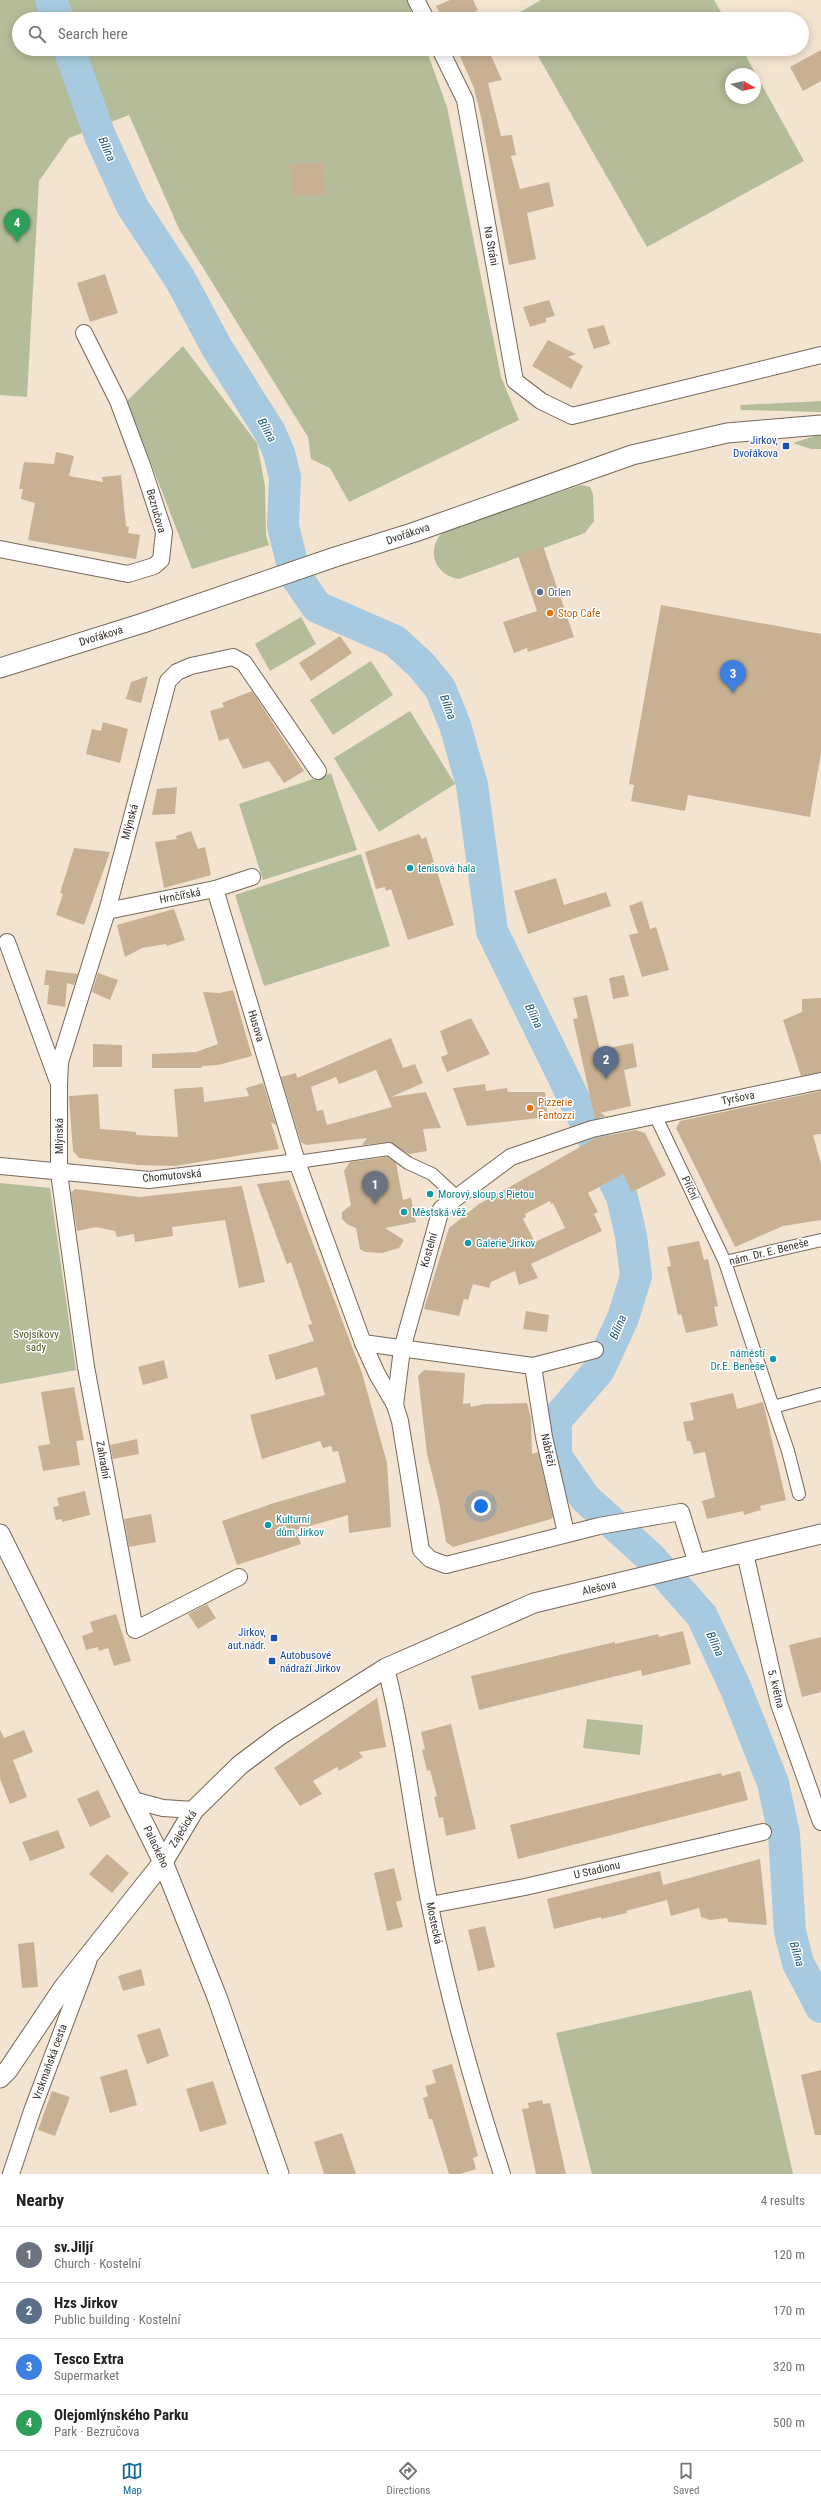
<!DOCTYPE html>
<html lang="en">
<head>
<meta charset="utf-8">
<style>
	body { margin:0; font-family:"Roboto Condensed",sans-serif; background:#f6f6f6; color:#202124 }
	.compass { position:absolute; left:725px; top:68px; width:36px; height:36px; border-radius:50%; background:#fff; box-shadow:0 2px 10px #0003; rotate:99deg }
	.you { position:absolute; left:481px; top:1506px; width:14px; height:14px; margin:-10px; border:3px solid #fff; border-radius:50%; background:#1a73e8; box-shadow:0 0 0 6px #1a73e833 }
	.badge { display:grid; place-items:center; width:26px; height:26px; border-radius:50%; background:#106c9b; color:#fff; font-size:13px; font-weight:700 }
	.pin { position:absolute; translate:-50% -33px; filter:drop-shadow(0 1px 2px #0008) }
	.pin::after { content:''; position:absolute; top:21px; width:14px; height:12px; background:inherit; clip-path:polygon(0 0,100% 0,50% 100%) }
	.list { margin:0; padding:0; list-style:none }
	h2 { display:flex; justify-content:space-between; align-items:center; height:52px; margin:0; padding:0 16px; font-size:17px }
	h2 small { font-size:13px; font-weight:400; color:#757577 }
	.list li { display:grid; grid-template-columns:26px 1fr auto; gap:12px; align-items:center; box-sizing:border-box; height:56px; padding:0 16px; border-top:1px solid #e0e0e0 }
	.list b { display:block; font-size:15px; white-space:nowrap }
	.list p { margin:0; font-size:13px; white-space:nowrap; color:#757577 }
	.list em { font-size:13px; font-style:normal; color:#757577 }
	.icon { flex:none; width:22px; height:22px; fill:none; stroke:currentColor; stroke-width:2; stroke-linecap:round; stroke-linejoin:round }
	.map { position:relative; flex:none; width:821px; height:2174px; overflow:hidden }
	.search { position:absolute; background:#fff; box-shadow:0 2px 10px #0003; left:12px; right:12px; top:12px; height:44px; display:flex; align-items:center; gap:10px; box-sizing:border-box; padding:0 14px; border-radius:22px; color:#757577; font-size:15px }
	.sheet { height:276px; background:#fff }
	nav { display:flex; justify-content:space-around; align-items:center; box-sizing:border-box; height:56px; border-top:1px solid #e0e0e0; background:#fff; font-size:11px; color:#757577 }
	nav a { display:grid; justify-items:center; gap:2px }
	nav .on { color:#106c9b }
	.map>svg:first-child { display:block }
	.green { fill:#b4bc9a; fill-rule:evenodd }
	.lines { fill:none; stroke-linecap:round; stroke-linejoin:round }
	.river { stroke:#a7cae0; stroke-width:32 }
	.building { fill:#c8b193; fill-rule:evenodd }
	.pedestrian-casing { stroke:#766858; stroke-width:14 }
	.minor-casing { stroke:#766858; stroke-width:18 }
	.tertiary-casing { stroke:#766858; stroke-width:21 }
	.pedestrian { stroke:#fff; stroke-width:12 }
	.minor { stroke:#fff; stroke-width:16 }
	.tertiary { stroke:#fff; stroke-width:19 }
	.transit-dot { fill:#1a4fb4; stroke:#fff; stroke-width:1.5 }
	.service-dot { fill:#5c6f8a; stroke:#fff; stroke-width:1.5 }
	.food-dot { fill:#e8710a; stroke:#fff; stroke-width:1.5 }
	.culture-dot { fill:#0f9aa8; stroke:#fff; stroke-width:1.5 }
	.labels { text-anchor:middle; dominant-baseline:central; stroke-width:3; stroke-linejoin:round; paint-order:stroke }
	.street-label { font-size:11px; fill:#37312a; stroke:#fff }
	.transit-label { font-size:11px; fill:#164399; stroke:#fff; text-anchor:end }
	.service-label { font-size:11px; fill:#4e5e75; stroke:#fff; text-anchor:start }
	.food-label { font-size:11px; fill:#c56008; stroke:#fff; text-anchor:start }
	.culture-label { font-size:11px; fill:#0d838f; stroke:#fff; text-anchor:start }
	.park-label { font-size:11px; fill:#515a24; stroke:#fff }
	.water-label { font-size:12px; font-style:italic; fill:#185473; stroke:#fff }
</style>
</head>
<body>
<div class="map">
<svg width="821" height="2174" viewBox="0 0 821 2174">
	<rect width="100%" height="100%" fill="#f3e4d1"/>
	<g class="green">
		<path d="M0 0H407L414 19H19V49H426L447 107 501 377 519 420 349 502 330 468 311 459 308 437 179 229 129 115 69 138 39 181 27 397 0 395Z"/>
		<path d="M541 0H714L725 19H517L515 15Z"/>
		<path d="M534 49H742L804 161 647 247ZM731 74H755V98H731Z"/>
		<path d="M183 346 257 443 265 486 266 536 269 545 192 569 127 401Z"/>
		<path d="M821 401V412L741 410 740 405Z"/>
		<path d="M821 434V449H811L793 443Z"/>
		<path d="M581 485 590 487 593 494 594 521 585 533 459 579C434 575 425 549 444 531Z"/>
		<path d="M301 617 316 644 270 671 255 644Z"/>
		<path d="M371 661 393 695 333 735 310 700Z"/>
		<path d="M410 711 455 784 379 832 334 758Z"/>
		<path d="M331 773 357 850 263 880 239 804Z"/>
		<path d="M361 854 390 946 264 986 235 895Z"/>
		<path d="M0 1183 50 1188 76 1370 0 1384Z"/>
		<path d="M587 1719 643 1725 640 1755 583 1748Z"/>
		<path d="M751 1990 793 2174H592L556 2033Z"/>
	</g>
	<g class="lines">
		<g class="river">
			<path d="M51 0 58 19"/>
			<path d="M69 49 100 136 132 206 180 279 217 348 270 432 279 453 285 477 283 526 295 575 317 607 395 641 421 665 440 688 455 725 472 785 492 931 622 1197 631 1236 636 1276 623 1318 599 1370 556 1420V1456L585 1498 651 1558 702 1616 736 1689 773 1783 784 1834 790 1932 798 1963 821 2007"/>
		</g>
	</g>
	<g class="building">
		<path d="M450 0H473L478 10 461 19H442L436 6Z"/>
		<path d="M461 49H488L502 80 488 83 501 136 512 135 516 155 511 156 520 189 549 182 554 206 527 213 536 259 509 265 481 117 474 88 459 54 463 53Z"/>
		<path d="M821 50V81L803 91 790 67Z"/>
		<path d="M323 163 325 195 291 196 290 164Z"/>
		<path d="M105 274 118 313 90 322 77 283Z"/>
		<path d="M549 300 555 316 546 318V322L530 327 523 307Z"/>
		<path d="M604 325 610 344 594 349 587 329Z"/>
		<path d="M548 340 576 354 568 357 583 366 571 389 532 366Z"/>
		<path d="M56 452 74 456 69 476 103 482 102 477 121 475 126 526 129 527 128 533 140 535 136 559 28 540 35 503 21 499 23 489H19L24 462 54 464Z"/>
		<path d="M543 546 574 637 528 652 527 648 514 653 503 622 537 611 518 555Z"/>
		<path d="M661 605 821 634V753L810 817 688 795 685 811 631 801 634 785 629 784Z"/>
		<path d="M340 636 352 653 311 681 299 663Z"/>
		<path d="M148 676 141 703 126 699 131 682Z"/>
		<path d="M252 691 304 771 284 783 269 761 243 769 228 738 219 741 210 711 224 707 222 703Z"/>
		<path d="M103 722 128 729 120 763 86 754 92 729 101 731Z"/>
		<path d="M177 787 175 814 152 815 157 789Z"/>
		<path d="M191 831 198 849 205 847 211 875 164 888 155 842 177 839 176 836Z"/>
		<path d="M419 834 422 839 426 837 454 925 408 940 391 889 386 891 385 887 376 889 365 852Z"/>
		<path d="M74 848 110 852 84 925 56 915 63 894 60 893Z"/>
		<path d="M556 878 564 905 606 892 611 906 528 934 514 891Z"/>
		<path d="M642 901 650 929 656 927 669 970 642 977 629 935 638 933 629 906Z"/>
		<path d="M174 909 185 940 167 946 166 944 142 948 125 957 117 925Z"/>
		<path d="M46 970 78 974 74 985 67 983 65 1007 47 1004 49 985H44Z"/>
		<path d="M98 973 118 980 110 1000 92 992Z"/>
		<path d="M624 975 629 996 613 999 609 978Z"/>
		<path d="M233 990 252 1056 218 1065 202 1066V1068H152V1054L196 1052 218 1044 203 992 219 993Z"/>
		<path d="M587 995 600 1050 633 1043 637 1067 624 1070 631 1106 600 1113 606 1116 595 1119 573 1019 578 1018 573 998Z"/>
		<path d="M821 998V1072L801 1076 783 1020 802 1012V999Z"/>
		<path d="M471 1018 490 1054 447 1072 441 1057 448 1054 440 1031Z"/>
		<path d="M391 1038 403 1068 415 1064 423 1083 391 1097 426 1092 441 1128 423 1129 427 1151 409 1154 389 1142 362 1145 367 1138 306 1145 301 1142 281 1077 296 1073 297 1078ZM376 1070 392 1107 327 1125 323 1110 317 1111 311 1087 336 1077 339 1084Z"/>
		<path d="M93 1044 122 1045V1067H93Z"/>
		<path d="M263 1083 276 1125 271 1122 279 1149 175 1166 138 1165 79 1158 73 1151 69 1096 98 1094 100 1129 127 1131 136 1132V1135L178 1137 174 1089 203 1087 204 1102 249 1096 246 1088Z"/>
		<path d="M485 1084 486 1091 507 1088 508 1092H545L548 1117 467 1126 453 1088Z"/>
		<path d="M821 1091V1134L813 1135 821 1164V1220L783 1226 735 1247 676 1128 680 1121Z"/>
		<path d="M636 1130 645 1133 666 1175 632 1192 623 1174 588 1193 598 1212 594 1214 602 1231 531 1264 538 1278 519 1285 515 1271 491 1282 489 1288 473 1284 468 1300 464 1299 459 1316 424 1309 449 1228 479 1204 596 1138ZM550 1201 551 1204 553 1203 565 1228 535 1242 523 1219 526 1217 525 1214Z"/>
		<path d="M387 1157 396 1163 403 1200 411 1198 416 1222 385 1228 404 1240 399 1248 382 1253 365 1252 360 1249 356 1228 347 1224 342 1219V1212L351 1205 344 1171 350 1162Z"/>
		<path d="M289 1180 362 1373 387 1463 391 1527 349 1533 348 1515 296 1530 301 1544 237 1565 222 1521 271 1504 346 1482 338 1451 333 1452 331 1446 323 1448 320 1441 262 1459 250 1415 325 1395 317 1367 276 1380 268 1355 314 1341 308 1325 312 1324 291 1262 287 1264 257 1184Z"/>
		<path d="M242 1186 265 1282 239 1288 225 1220 172 1227 173 1236 135 1242 134 1234 117 1237 115 1231 96 1227 77 1231 71 1193 75 1189 139 1197Z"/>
		<path d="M699 1241 704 1260 708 1259 711 1273 718 1306 714 1307 718 1326 686 1333 681 1314 678 1315 667 1267 671 1266 667 1247Z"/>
		<path d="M526 1311 549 1315 547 1332 523 1329Z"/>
		<path d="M164 1360 168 1378 143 1385 138 1367Z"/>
		<path d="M424 1370 465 1373 463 1404 470 1403 471 1407 484 1404 527 1403 531 1418 532 1454 538 1452 553 1517 551 1519 453 1547 446 1542 439 1501 427 1454 418 1376Z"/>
		<path d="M74 1387 84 1440 76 1441 80 1465 43 1471 38 1446 50 1444 41 1392Z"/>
		<path d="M733 1393 737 1409 763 1402 786 1500 760 1506 761 1510 744 1515 743 1511 707 1519 702 1501 715 1497 705 1452 694 1454 690 1441H687L683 1422 694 1420 690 1403Z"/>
		<path d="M137 1439 139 1454 113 1459 110 1445Z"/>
		<path d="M85 1491 90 1515 62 1522V1519L56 1520 53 1507 59 1506 57 1498Z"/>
		<path d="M151 1514 156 1542 129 1547 124 1519Z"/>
		<path d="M207 1604 216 1618 198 1629 188 1614Z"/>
		<path d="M116 1614 131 1661 114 1666 108 1648 99 1651 98 1647 86 1650 82 1636 93 1632 90 1622Z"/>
		<path d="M683 1631 691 1664 642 1676 641 1670 479 1710 471 1676 615 1642V1644L658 1634 659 1637Z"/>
		<path d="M821 1637V1692L802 1697 789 1645Z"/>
		<path d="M377 1698 386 1747 359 1752 363 1757 339 1771 337 1767 313 1781 322 1794 300 1806 274 1768Z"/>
		<path d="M451 1724 476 1829 446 1836 443 1817 439 1818 434 1797 437 1796 430 1770 427 1771 422 1750 425 1749 421 1732Z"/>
		<path d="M0 1730 4 1738 24 1730 33 1752 13 1760 27 1797 10 1804 0 1779Z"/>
		<path d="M740 1771 748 1800 518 1859 510 1825 721 1773 722 1776Z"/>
		<path d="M98 1790 111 1817 90 1827 77 1799Z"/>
		<path d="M58 1830 65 1848 30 1861 22 1842Z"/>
		<path d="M107 1854 129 1873 112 1893 89 1874Z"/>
		<path d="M760 1859 767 1925 728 1922 727 1918 710 1920 701 1917 699 1908 671 1916 667 1900 626 1911 627 1913 601 1919V1917L554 1929 547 1899 660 1871 663 1885Z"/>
		<path d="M394 1868 402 1900 396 1902 403 1927 387 1931 374 1873Z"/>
		<path d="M485 1926 495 1967 478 1971 468 1930Z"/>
		<path d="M34 1942 38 1987 22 1988 18 1944Z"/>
		<path d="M141 1969 145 1985 123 1991 118 1976Z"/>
		<path d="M160 2028 169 2056 147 2064 137 2035Z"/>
		<path d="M452 2064 478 2156 473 2158 476 2169 460 2174H449L432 2119H429L423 2098 428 2096 425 2086 436 2083 432 2070Z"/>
		<path d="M127 2069 137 2105 110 2113 100 2077Z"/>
		<path d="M821 2070V2135H815L801 2075Z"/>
		<path d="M213 2081 227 2124 200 2132 186 2089Z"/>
		<path d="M52 2091 70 2097 55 2136 38 2130Z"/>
		<path d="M542 2100 543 2104 550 2103 566 2174H536L522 2109 529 2108 528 2103Z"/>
		<path d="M342 2133 356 2174H324L314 2142Z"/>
	</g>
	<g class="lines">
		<defs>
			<g id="pedestrian">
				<path d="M655 1115 725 1262 773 1407 821 1394"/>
				<path d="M297 1162 389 1149 408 1163 432 1174 457 1197"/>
				<path d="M725 1262 821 1240"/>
				<path d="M773 1407 788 1451 799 1494"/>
			</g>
			<g id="minor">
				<path d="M416 0 426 19"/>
				<path d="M440 49 465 100 515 381 541 401 572 416 821 355"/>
				<path d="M0 549 128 574 154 566 161 560 164 532 143 468 118 401 84 333"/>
				<path d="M215 889 297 1162 363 1343 377 1374 395 1405 400 1421 421 1550 430 1559 446 1565 599 1526 681 1512 697 1564"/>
				<path d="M107 911 215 889 252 877"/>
				<path d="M7 942 57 1079"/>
				<path d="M0 1166 149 1180 297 1162"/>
				<path d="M363 1343 533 1366"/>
				<path d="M395 1405 402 1349 441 1209 511 1157 592 1129 821 1081"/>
				<path d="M566 1533 544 1437 533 1366 595 1350"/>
				<path d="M745 1553 779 1704 821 1822"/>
				<path d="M239 1577 135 1630 86 1367 59 1173V1085L60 1062 107 911 168 681 177 672 191 666 233 657 244 663 318 771"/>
				<path d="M386 1668C406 1747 414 1827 430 1906 448 1996 473 2086 502 2174"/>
				<path d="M133 1800 163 1808 194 1810"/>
				<path d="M430 1905 525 1887 763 1832"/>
				<path d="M11 2174 32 2111 88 1962"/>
			</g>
			<g id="tertiary">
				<path d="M0 668 143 623 335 557 415 532 632 455 727 433 821 425"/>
				<path d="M0 1534 163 1862 217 1997 279 2174"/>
				<path d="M0 2078 8 2070 63 1988 163 1862 194 1810 240 1765 280 1735 386 1668 534 1603 821 1534"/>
			</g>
		</defs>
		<use href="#pedestrian" class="pedestrian-casing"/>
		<use href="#minor" class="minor-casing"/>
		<use href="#tertiary" class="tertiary-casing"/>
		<use href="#pedestrian" class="pedestrian"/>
		<use href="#minor" class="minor"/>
		<use href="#tertiary" class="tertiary"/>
	</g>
	<g class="transit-dot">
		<rect x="782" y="442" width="8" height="8" rx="2"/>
		<rect x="270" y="1634" width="8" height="8" rx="2"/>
		<rect x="268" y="1657" width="8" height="8" rx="2"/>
	</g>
	<circle class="service-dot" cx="540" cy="592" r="4"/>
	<g class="food-dot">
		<circle cx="550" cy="613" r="4"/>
		<circle cx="530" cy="1108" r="4"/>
	</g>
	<g class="culture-dot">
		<circle cx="410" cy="868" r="4"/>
		<circle cx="430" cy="1194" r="4"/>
		<circle cx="404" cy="1212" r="4"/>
		<circle cx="468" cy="1243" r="4"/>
		<circle cx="773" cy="1359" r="4"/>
		<circle cx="268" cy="1525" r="4"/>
	</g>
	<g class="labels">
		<g class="street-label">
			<text transform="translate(491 246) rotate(80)">Na Stráni</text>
			<text transform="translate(156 511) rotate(74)">Bezručova</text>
			<text transform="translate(408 534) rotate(-19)">Dvořákova</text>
			<text transform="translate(101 636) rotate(-17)">Dvořákova</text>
			<text transform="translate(130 822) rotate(-75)">Mlýnská</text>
			<text transform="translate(180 896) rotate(-11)">Hrnčířská</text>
			<text transform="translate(256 1026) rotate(73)">Husova</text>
			<text transform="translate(738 1098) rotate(-11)">Tyršova</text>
			<text transform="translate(59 1136) rotate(-90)">Mlýnská</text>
			<text transform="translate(172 1176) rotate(-5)">Chomutovská</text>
			<text transform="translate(690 1188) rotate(65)">Příční</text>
			<text transform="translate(429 1250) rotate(-74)">Kostelní</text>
			<text transform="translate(769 1252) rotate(-14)">nám. Dr. E. Beneše</text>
			<text transform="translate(548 1450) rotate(78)">Nábřeží</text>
			<text transform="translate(103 1460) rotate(80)">Zahradní</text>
			<text transform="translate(599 1588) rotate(-13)">Alešova</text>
			<text transform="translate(776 1689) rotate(76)">5. května</text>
			<text transform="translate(183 1829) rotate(-58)">Zaječická</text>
			<text transform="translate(156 1847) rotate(65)">Palackého</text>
			<text transform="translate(597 1870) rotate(-13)">U Stadionu</text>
			<text transform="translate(434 1923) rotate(78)">Mostecká</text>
			<text transform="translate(50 2062) rotate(-70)">Vrskmaňská cesta</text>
		</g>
		<g class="transit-label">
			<text x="778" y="440">Jirkov,<tspan x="778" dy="13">Dvořákova</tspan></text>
			<text x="266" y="1632">Jirkov,<tspan x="266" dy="13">aut.nádr.</tspan></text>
			<text x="280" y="1655" text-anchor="start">Autobusové<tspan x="280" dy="13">nádraží Jirkov</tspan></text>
		</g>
		<g class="service-label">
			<text x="548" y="592">Orlen</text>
		</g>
		<g class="food-label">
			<text x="558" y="613">Stop Cafe</text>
			<text x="538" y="1102">Pizzerie<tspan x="538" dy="13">Fantozzi</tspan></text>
		</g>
		<g class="culture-label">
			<text x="418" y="868">tenisová hala</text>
			<text x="438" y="1194">Morový sloup s Pietou</text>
			<text x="412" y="1212">Městská věž</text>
			<text x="476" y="1243">Galerie Jirkov</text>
			<text x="765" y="1353" text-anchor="end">náměstí<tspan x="765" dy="13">Dr.E. Beneše</tspan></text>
			<text x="276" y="1519">Kulturní<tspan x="276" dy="13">dům Jirkov</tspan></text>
		</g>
		<g class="park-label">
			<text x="36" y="1334">Svojsíkovy<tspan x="36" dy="13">sady</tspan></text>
		</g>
		<g class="water-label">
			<text transform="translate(107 149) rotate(66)">Bílina</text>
			<text transform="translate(267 430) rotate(61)">Bílina</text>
			<text transform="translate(448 707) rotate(69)">Bílina</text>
			<text transform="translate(534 1016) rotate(64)">Bílina</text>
			<text transform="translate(618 1327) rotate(-67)">Bílina</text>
			<text transform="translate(715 1644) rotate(65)">Bílina</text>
			<text transform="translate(797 1954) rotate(73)">Bílina</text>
		</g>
	</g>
</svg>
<svg class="compass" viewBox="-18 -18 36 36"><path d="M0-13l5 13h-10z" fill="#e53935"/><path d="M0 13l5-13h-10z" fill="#757577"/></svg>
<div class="you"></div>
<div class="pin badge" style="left:375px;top:1204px;background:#6b7280">1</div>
<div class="pin badge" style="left:606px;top:1079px;background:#5c6f8a">2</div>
<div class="pin badge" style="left:733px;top:693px;background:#3f7fe0">3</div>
<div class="pin badge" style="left:17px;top:242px;background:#2e9e5b">4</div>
<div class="search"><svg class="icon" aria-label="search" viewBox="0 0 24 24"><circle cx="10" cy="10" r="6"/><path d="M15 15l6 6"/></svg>Search here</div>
</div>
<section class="sheet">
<h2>Nearby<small>4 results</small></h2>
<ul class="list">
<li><span class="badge" style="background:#6b7280">1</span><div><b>sv.Jiljí</b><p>Church · Kostelní</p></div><em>120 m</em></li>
<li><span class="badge" style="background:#5c6f8a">2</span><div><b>Hzs Jirkov</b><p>Public building · Kostelní</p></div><em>170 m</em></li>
<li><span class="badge" style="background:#3f7fe0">3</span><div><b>Tesco Extra</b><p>Supermarket</p></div><em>320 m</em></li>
<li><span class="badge" style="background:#2e9e5b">4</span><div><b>Olejomlýnského Parku</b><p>Park · Bezručova</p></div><em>500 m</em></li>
</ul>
</section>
<nav>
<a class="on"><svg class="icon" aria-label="map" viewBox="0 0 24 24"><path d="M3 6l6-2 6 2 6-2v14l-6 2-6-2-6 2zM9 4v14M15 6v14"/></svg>Map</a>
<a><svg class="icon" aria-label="directions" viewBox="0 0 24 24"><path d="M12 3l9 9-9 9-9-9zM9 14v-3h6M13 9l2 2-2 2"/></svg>Directions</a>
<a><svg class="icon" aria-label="saved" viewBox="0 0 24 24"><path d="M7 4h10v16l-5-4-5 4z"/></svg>Saved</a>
</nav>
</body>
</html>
